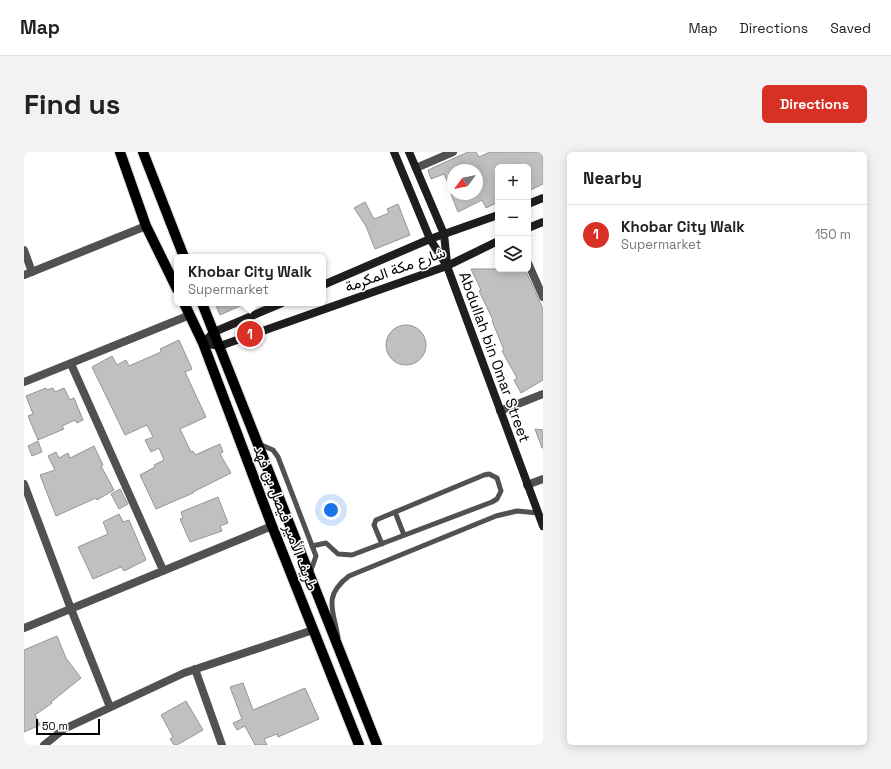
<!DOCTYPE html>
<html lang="en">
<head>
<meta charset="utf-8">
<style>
	body { margin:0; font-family:"Space Grotesk",Vazirmatn,sans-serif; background:#f2f2f2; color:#222 }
	.controls { position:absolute; right:12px; top:12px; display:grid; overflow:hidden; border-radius:6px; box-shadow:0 2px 10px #0003 }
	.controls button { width:36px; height:36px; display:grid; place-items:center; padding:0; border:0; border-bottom:1px solid #e0e0e0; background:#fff; color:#222; font:20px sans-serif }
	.compass { position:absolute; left:423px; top:12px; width:36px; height:36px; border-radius:50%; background:#fff; box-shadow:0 2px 10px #0003; rotate:238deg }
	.scale { position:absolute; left:12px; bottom:10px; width:64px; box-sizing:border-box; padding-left:4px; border:2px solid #000; border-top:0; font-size:11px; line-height:14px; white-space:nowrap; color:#000; -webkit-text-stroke:3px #fff; paint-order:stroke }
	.you { position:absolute; left:307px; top:358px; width:14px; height:14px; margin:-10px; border:3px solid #fff; border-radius:50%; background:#1a73e8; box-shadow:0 0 0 6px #1a73e833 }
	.badge { display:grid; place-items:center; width:26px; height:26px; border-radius:50%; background:#d93025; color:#fff; font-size:13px; font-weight:700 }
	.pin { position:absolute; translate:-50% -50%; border:2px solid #fff; box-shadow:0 1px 4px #0006 }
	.popup { position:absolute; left:150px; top:102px; width:152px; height:52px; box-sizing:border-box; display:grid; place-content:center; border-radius:6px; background:#fff; filter:drop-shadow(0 1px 3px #0005); font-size:13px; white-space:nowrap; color:#767676 }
	.popup b { font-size:15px; color:#222 }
	.popup::after { content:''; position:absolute; left:50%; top:100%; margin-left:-8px; border:8px solid transparent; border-top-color:#fff }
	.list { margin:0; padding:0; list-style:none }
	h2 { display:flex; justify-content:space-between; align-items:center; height:52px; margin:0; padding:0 16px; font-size:17px }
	h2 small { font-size:13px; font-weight:400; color:#767676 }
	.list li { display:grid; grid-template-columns:26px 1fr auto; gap:12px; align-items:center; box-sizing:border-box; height:60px; padding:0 16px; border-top:1px solid #e0e0e0 }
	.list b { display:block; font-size:15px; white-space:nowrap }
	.list p { margin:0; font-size:13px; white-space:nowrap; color:#767676 }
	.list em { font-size:13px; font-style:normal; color:#767676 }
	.icon { flex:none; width:22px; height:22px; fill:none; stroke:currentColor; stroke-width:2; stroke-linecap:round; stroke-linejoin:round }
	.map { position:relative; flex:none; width:519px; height:593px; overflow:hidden; border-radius:6px }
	header { display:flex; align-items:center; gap:24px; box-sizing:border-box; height:56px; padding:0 20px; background:#fff; border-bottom:1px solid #e0e0e0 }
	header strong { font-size:19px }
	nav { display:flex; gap:22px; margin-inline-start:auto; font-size:14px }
	.intro { display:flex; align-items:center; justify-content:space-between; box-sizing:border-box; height:96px; padding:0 24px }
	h1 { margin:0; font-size:28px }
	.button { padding:10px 18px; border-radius:6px; background:#d93025; color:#fff; font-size:14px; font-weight:700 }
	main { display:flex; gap:24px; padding:0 24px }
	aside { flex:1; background:#fff; border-radius:6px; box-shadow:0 2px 10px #0003 }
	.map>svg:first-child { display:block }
	.building { fill:#c0c0c0; stroke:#959595; fill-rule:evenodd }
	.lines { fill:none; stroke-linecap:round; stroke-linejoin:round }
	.primary-casing { stroke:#dbdbdb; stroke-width:12 }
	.lane { stroke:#515151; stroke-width:5 }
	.street { stroke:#515151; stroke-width:8 }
	.secondary { stroke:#1e1e1e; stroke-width:8 }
	.primary { stroke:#000; stroke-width:10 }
	.labels { text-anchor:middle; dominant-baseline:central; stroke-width:3; stroke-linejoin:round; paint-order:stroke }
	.street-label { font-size:15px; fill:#000; stroke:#fff }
</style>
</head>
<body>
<header>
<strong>Map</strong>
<nav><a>Map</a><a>Directions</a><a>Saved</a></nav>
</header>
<div class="intro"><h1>Find us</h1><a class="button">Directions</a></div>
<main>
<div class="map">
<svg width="519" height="593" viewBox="0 0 519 593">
	<rect width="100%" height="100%" fill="#fff"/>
	<g class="building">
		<path d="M444 0H452L455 5 466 0H519V32L504 39V15H474V50L462 56 458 48 434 60 427 42H429L420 22 407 27 404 18ZM429 18H453V42H429Z"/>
		<path d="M341 50 350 67 365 61 363 57 374 52 386 83 351 97 342 74 330 56Z"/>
		<path d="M447 117H501L519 157V228L497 241 490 228 493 226 478 199 480 198 468 169 469 168 455 139 457 138Z"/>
		<path d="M191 151H222L196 163Z"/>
		<circle cx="382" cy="193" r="20"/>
		<path d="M155 188 168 217 161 220 182 265 156 277 167 300 169 299 171 303 196 292 199 300 196 302 207 321 169 340V341L132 357 116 323 131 315 130 313 140 308 135 296 127 300 121 288 129 285 123 273 101 283 68 215 88 204 93 213 102 208 105 214 137 200 136 197Z"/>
		<path d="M22 236 23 238 29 236 31 240 40 236 46 248 50 246 59 268 53 271 51 268 38 274 40 277 14 288 4 264 9 262 2 244Z"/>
		<path d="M511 277 519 278V296H518Z"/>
		<path d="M14 289 18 300 8 304 4 294Z"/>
		<path d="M70 294 79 313 77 314 90 338 73 348 72 346 32 364 16 323 31 318 24 304 32 300 35 306 44 301 46 306Z"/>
		<path d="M96 337 104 352 95 357 87 342Z"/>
		<path d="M194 345 204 371 196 374 198 379 166 390 156 367 159 366 157 360Z"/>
		<path d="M95 362 99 370 105 368 122 408 100 419 97 415 69 427 54 395 84 382 79 370Z"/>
		<path d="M33 484 42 506 57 526 27 550 28 551 11 563 16 573 0 580V498Z"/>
		<path d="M219 531 229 558 281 536 295 567 254 585 253 582 240 587 243 593H231L221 574 213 578 209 571 218 567 206 535Z"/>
		<path d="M162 549 179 578 153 593H150L146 587 149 585 137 563Z"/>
	</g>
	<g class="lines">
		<defs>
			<g id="primary">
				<path d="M96 0 122 74 153 137"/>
				<path d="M119 0 160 105"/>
				<path d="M160 151 179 191 248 374 335 593"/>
				<path d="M178 151 353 593"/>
			</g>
		</defs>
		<use href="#primary" class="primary-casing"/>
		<g class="lane">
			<path d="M235 292 249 298 254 305 292 404 286 421"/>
			<path d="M371 360 380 383"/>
			<path d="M288 394 302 391 314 402 328 403 468 350 473 347 477 339 473 326 465 322 460 323 352 368 350 373 358 392"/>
			<path d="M314 485C309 457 299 444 325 424L472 364 493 359 514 361"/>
		</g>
		<g class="street">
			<path d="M392 16 429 0"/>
			<path d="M0 98 8 120"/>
			<path d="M504 111 519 145"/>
			<path d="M0 123 122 74"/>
			<path d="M47 212 139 418"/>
			<path d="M0 230 166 163"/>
			<path d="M476 259 519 242"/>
			<path d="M0 332 47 457 86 555"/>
			<path d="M503 333 519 327"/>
			<path d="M0 476 248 374"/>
			<path d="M171 517 198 593"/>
			<path d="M20 593 40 577 160 521 289 478"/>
		</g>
		<g class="secondary">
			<path d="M370 0 406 87 423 114 519 374"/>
			<path d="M385 0 420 82 423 111"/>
			<path d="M504 52 519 46"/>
			<path d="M504 76 519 70"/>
			<path d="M299 133 406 87 474 63"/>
			<path d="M179 191 196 194 423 114 474 89"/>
			<path d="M179 191 190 180 258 151"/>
		</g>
		<use href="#primary" class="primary"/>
	</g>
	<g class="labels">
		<g class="street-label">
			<text transform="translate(371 117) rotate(-20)">شارع مكة المكرمة</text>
			<text transform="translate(471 205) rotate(70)">Abdullah bin Omar Street</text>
			<text transform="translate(262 366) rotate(69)">طريف الأمير فيصل بن فهد</text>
		</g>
	</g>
</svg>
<div class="controls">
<button>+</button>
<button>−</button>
<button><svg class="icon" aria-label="layers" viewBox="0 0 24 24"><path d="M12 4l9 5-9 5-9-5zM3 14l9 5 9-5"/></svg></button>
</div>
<svg class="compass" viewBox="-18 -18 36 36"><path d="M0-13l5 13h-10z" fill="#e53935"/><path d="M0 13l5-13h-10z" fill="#767676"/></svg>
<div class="scale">50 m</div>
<div class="you"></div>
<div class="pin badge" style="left:226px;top:182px">1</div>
<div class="popup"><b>Khobar City Walk</b>Supermarket</div>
</div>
<aside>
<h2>Nearby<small></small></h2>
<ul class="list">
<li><span class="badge">1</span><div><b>Khobar City Walk</b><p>Supermarket</p></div><em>150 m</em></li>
</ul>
</aside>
</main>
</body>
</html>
